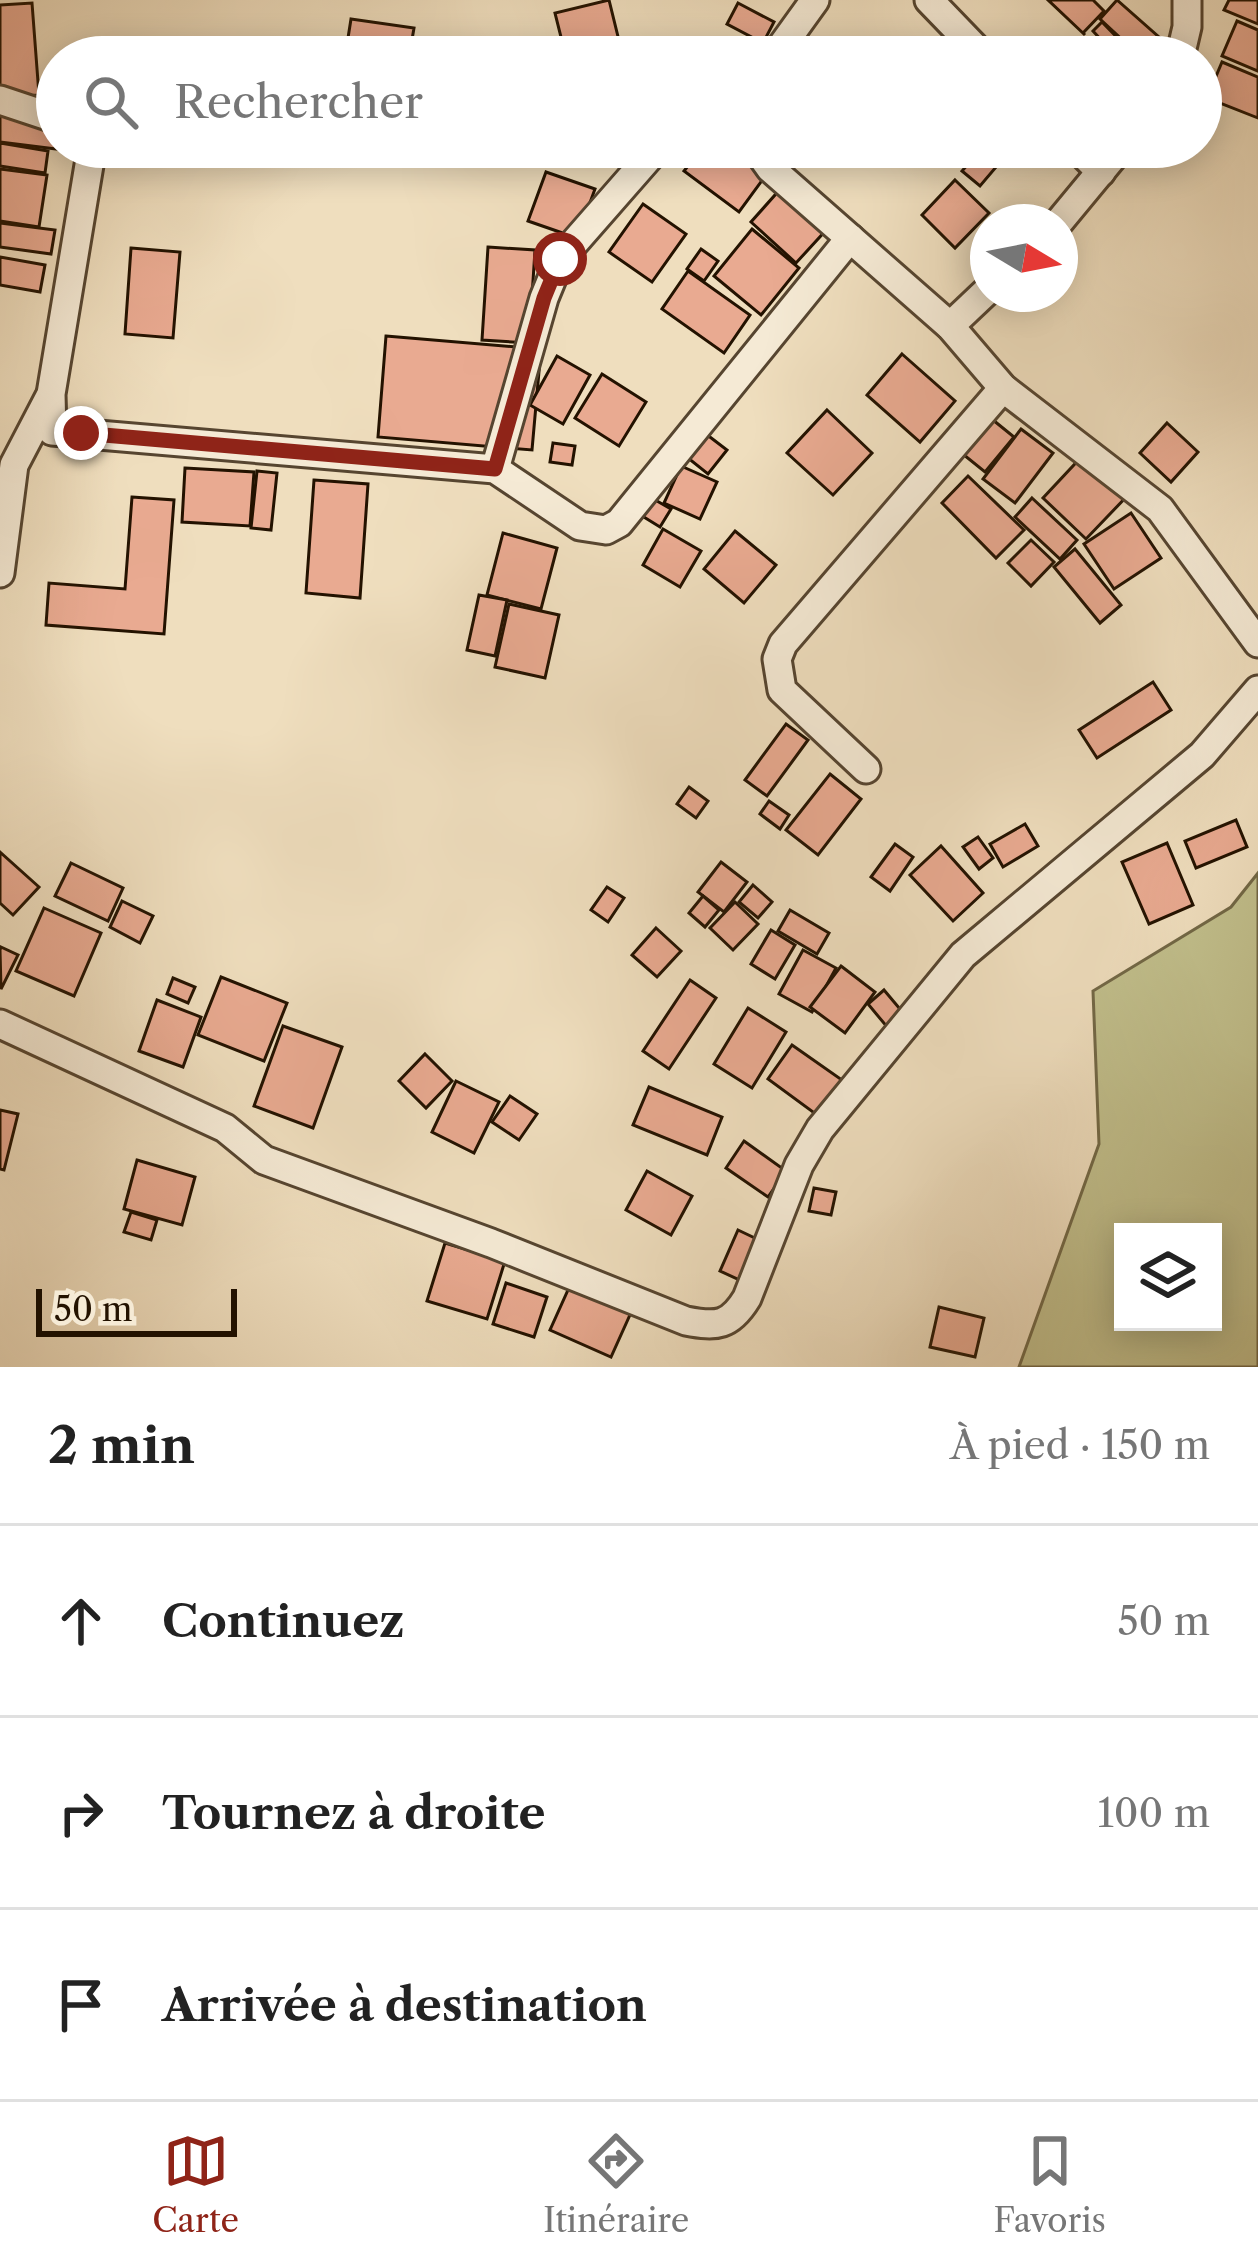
<!DOCTYPE html>
<html lang="fr">
<head>
<meta charset="utf-8">
<style>
	body { margin:0; font-family:"Libre Caslon Text",serif; background:#f6f6f6; color:#222 }
	.controls { position:absolute; right:36px; bottom:36px; display:grid; overflow:hidden; border-radius:0px; box-shadow:0 6px 30px #0003 }
	.controls button { width:108px; height:108px; display:grid; place-items:center; padding:0; border:0; border-bottom:3px solid #e0e0e0; background:#fff; color:#222; font:60px sans-serif }
	.compass { position:absolute; left:970px; top:204px; width:108px; height:108px; border-radius:50%; background:#fff; box-shadow:0 6px 30px #0003; rotate:100deg }
	.scale { position:absolute; left:36px; bottom:30px; width:201px; box-sizing:border-box; padding-left:12px; border:6px solid #231200; border-top:0; font-size:33px; line-height:42px; white-space:nowrap; color:#231200; -webkit-text-stroke:9px #f5ead5; paint-order:stroke }
	.stop { position:absolute; width:36px; height:36px; margin:-27px; border:9px solid #8f2418; border-radius:50%; background:#fff }
	.stop.end { background:#8f2418; border-color:#fff; box-shadow:0 3px 12px #0008 }
	.list { margin:0; padding:0; list-style:none }
	h2 { display:flex; justify-content:space-between; align-items:center; height:156px; margin:0; padding:0 48px; font-size:51px }
	h2 small { font-size:39px; font-weight:400; color:#767676 }
	.list li { display:grid; grid-template-columns:78px 1fr auto; gap:36px; align-items:center; box-sizing:border-box; height:192px; padding:0 48px; border-top:3px solid #e0e0e0 }
	.list b { display:block; font-size:45px; white-space:nowrap }
	.list em { font-size:39px; font-style:normal; color:#767676 }
	.icon { flex:none; width:66px; height:66px; fill:none; stroke:currentColor; stroke-width:2; stroke-linecap:round; stroke-linejoin:round }
	.map { position:relative; flex:none; width:1258px; height:1367px; overflow:hidden }
	.search { position:absolute; background:#fff; box-shadow:0 6px 30px #0003; left:36px; right:36px; top:36px; height:132px; display:flex; align-items:center; gap:30px; box-sizing:border-box; padding:0 42px; border-radius:66px; color:#767676; font-size:45px }
	.sheet { height:732px; background:#fff }
	nav { display:flex; justify-content:space-around; align-items:center; box-sizing:border-box; height:168px; border-top:3px solid #e0e0e0; background:#fff; font-size:33px; color:#767676 }
	nav a { display:grid; justify-items:center; gap:6px }
	nav .on { color:#8f2418 }
	.map>svg:first-child { display:block }
	.green { fill:#c1bf8c; stroke:#726846; stroke-width:3; fill-rule:evenodd }
	.building { fill:#e9aa91; stroke:#231200; stroke-width:3 }
	.lines { fill:none; stroke-linecap:round; stroke-linejoin:round }
	.minor-casing { stroke:#564530; stroke-width:33 }
	.minor { stroke:#f5ead5; stroke-width:27 }
	.route { stroke:#8f2418; stroke-width:15 }
</style>
</head>
<body>
<div class="map">
<svg width="1258" height="1367" viewBox="0 0 1258 1367">
	<rect width="100%" height="100%" fill="#efdebe"/>
	<filter id="stains"><feTurbulence type="fractalNoise" baseFrequency=".00167" numOctaves="4"/><feColorMatrix values="0 0 0 0 .2 0 0 0 0 .09 0 0 0 0 .02 0 0 0 .5 -.17"/></filter>
	<radialGradient id="worn" r=".72"><stop offset=".6" stop-color="#630" stop-opacity="0"/><stop offset="1" stop-color="#630" stop-opacity=".3"/></radialGradient>
	<path class="green" d="M1258 873V1367H1019L1099 1144 1093 991 1231 907ZM1123 1232H1213V1322H1123Z"/>
	<g class="building">
		<path d="M609 0 623 57H566L555 13Z"/>
		<path d="M1048 0H1093L1104 11 1083 33 1085 35Z"/>
		<path d="M1117 0 1177 53 1174 57H1141L1100 19Z"/>
		<path d="M1229 0H1258V24L1224 10Z"/>
		<path d="M32 3 39 95 0 98V5Z"/>
		<path d="M738 3 774 22 763 43 727 24Z"/>
		<path d="M351 19 414 28 409 57H345Z"/>
		<path d="M1237 21 1258 30V71L1222 56Z"/>
		<path d="M1102 22 1135 56V57H1107L1099 49 1104 43 1093 31Z"/>
		<path d="M1222 62 1258 77V118L1207 98Z"/>
		<path d="M0 106 57 113V147L64 150 0 142Z"/>
		<path d="M0 143 48 151 45 173 0 166Z"/>
		<path d="M703 147H729L766 175 739 212 684 171Z"/>
		<path d="M983 147H1013L980 186 962 171Z"/>
		<path d="M0 169 47 175 39 227 0 221Z"/>
		<path d="M546 172 595 189 577 238 528 221Z"/>
		<path d="M955 180 989 213 955 248 922 215Z"/>
		<path d="M783 186 828 228 796 263 751 222Z"/>
		<path d="M643 204 686 234 652 282 609 252Z"/>
		<path d="M0 223 55 230 51 254 0 247Z"/>
		<path d="M752 229 799 268 761 315 714 276Z"/>
		<path d="M488 247 535 250 529 343 482 340Z"/>
		<path d="M131 248 180 252 173 338 125 334Z"/>
		<path d="M701 249 718 261 704 281 687 269Z"/>
		<path d="M0 257 45 265 40 292 0 285Z"/>
		<path d="M688 271 750 315 724 353 662 309Z"/>
		<path d="M386 336 541 349 532 450 378 437Z"/>
		<path d="M902 354 955 401 920 442 867 395Z"/>
		<path d="M557 356 590 375 563 424 530 405Z"/>
		<path d="M602 374 646 402 619 446 575 418Z"/>
		<path d="M827 410 872 453 833 495 787 453Z"/>
		<path d="M993 420 1014 437 985 472 964 455Z"/>
		<path d="M1167 423 1198 452 1171 482 1140 453Z"/>
		<path d="M1021 429 1053 453 1015 503 983 479Z"/>
		<path d="M706 434 727 450 708 474 688 458Z"/>
		<path d="M553 443 575 446 572 465 550 462Z"/>
		<path d="M1087 451 1130 493 1086 539 1043 498Z"/>
		<path d="M681 466 717 482 700 519 664 503Z"/>
		<path d="M185 468 254 472 250 526 182 522Z"/>
		<path d="M257 471 277 473 271 530 251 528Z"/>
		<path d="M968 476 1024 530 996 558 942 503Z"/>
		<path d="M314 480 368 484 360 598 306 593Z"/>
		<path d="M132 497 174 500 164 634 46 625 49 583 125 589Z"/>
		<path d="M650 497 671 509 660 527 639 514Z"/>
		<path d="M1032 498 1077 540 1060 559 1015 517Z"/>
		<path d="M1131 513 1161 558 1114 589 1084 544Z"/>
		<path d="M663 529 701 551 680 587 643 565Z"/>
		<path d="M735 531 776 565 744 603 704 569Z"/>
		<path d="M503 533 557 548 541 609 487 595Z"/>
		<path d="M1031 540 1054 562 1031 586 1008 563Z"/>
		<path d="M1075 549 1121 605 1100 623 1054 567Z"/>
		<path d="M479 595 507 600 495 656 467 650Z"/>
		<path d="M509 604 559 615 545 678 495 667Z"/>
		<path d="M1153 682 1171 710 1097 758 1079 730Z"/>
		<path d="M786 724 808 740 767 796 745 780Z"/>
		<path d="M830 774 861 799 818 855 786 830Z"/>
		<path d="M689 787 708 801 696 818 677 804Z"/>
		<path d="M769 801 789 815 780 829 760 814Z"/>
		<path d="M1236 820 1247 847 1196 868 1185 841Z"/>
		<path d="M1025 824 1038 846 1003 867 990 844Z"/>
		<path d="M978 837 993 858 979 869 963 847Z"/>
		<path d="M1167 843 1193 905 1149 924 1122 862Z"/>
		<path d="M895 844 913 857 890 891 871 877Z"/>
		<path d="M941 846 983 893 953 921 910 875Z"/>
		<path d="M0 852 39 887 13 915 0 903Z"/>
		<path d="M721 862 747 882 724 912 698 892Z"/>
		<path d="M71 863 123 888 108 921 55 896Z"/>
		<path d="M753 885 772 902 758 918 739 902Z"/>
		<path d="M607 887 624 898 608 922 591 910Z"/>
		<path d="M703 896 719 910 705 927 689 913Z"/>
		<path d="M122 901 153 916 140 943 110 927Z"/>
		<path d="M735 902 758 924 733 950 710 928Z"/>
		<path d="M44 908 101 933 74 996 16 971Z"/>
		<path d="M790 910 829 933 817 954 778 931Z"/>
		<path d="M656 928 681 951 657 977 632 955Z"/>
		<path d="M771 930 795 945 775 979 751 964Z"/>
		<path d="M1 947 18 955 1 989 0 950Z"/>
		<path d="M803 950 836 968 812 1012 779 994Z"/>
		<path d="M841 966 875 992 845 1033 810 1007Z"/>
		<path d="M221 977 287 1003 264 1061 198 1035Z"/>
		<path d="M173 978 195 987 188 1003 167 994Z"/>
		<path d="M690 980 716 998 669 1069 643 1051Z"/>
		<path d="M884 990 905 1015 888 1028 868 1004Z"/>
		<path d="M157 1000 201 1017 183 1067 139 1051Z"/>
		<path d="M748 1008 786 1032 752 1088 714 1064Z"/>
		<path d="M283 1026 342 1047 313 1128 254 1106Z"/>
		<path d="M792 1045 842 1080 817 1115 768 1079Z"/>
		<path d="M425 1054 452 1081 426 1108 399 1081Z"/>
		<path d="M456 1081 499 1102 474 1153 432 1132Z"/>
		<path d="M649 1087 722 1117 707 1155 633 1125Z"/>
		<path d="M510 1096 537 1114 519 1140 492 1122Z"/>
		<path d="M0 1110 18 1114 4 1170 0 1169Z"/>
		<path d="M744 1141 786 1171 768 1197 726 1168Z"/>
		<path d="M137 1160 195 1177 182 1225 124 1209Z"/>
		<path d="M647 1171 692 1196 671 1235 626 1210Z"/>
		<path d="M814 1188 836 1192 831 1215 809 1211Z"/>
		<path d="M131 1212 157 1220 151 1240 124 1232Z"/>
		<path d="M738 1230 776 1248 757 1288 720 1271Z"/>
		<path d="M445 1243 505 1261 487 1319 427 1301Z"/>
		<path d="M577 1270 638 1297 611 1357 550 1330Z"/>
		<path d="M506 1283 547 1297 534 1337 493 1324Z"/>
		<path d="M939 1307 984 1318 975 1357 930 1347Z"/>
	</g>
	<g class="lines">
		<defs>
			<g id="minor">
				<path d="M929 0 984 57"/>
				<path d="M774 57 815 0"/>
				<path d="M1180 57 1187 27V0"/>
				<path d="M0 100 57 119"/>
				<path d="M92 147 51 394 52 431 495 469 580 526 606 530 619 523 850 238"/>
				<path d="M755 147 770 168 950 326 1003 388 1160 509 1258 643"/>
				<path d="M1076 147 1101 172"/>
				<path d="M1059 222 1121 147"/>
				<path d="M950 326 988 290"/>
				<path d="M495 469 544 298 560 259 658 147"/>
				<path d="M0 573 14 465 49 398"/>
				<path d="M866 769 782 690 777 659 783 644 1003 388"/>
				<path d="M0 1024 225 1128 264 1160 491 1243 686 1321C717 1327 730 1326 747 1298L799 1165 820 1129 963 955 1202 755 1258 690"/>
			</g>
		</defs>
		<use href="#minor" class="minor-casing"/>
		<use href="#minor" class="minor"/>
	</g>
	<g class="lines">
		<path class="route" d="M81 433 495 469 544 298 560 259"/>
	</g>
	<rect width="100%" height="100%" filter="url(#stains)"/>
	<rect width="100%" height="100%" fill="url(#worn)"/>
</svg>
<div class="controls">
<button><svg class="icon" aria-label="layers" viewBox="0 0 24 24"><path d="M12 4l9 5-9 5-9-5zM3 14l9 5 9-5"/></svg></button>
</div>
<svg class="compass" viewBox="-18 -18 36 36"><path d="M0-13l5 13h-10z" fill="#e53935"/><path d="M0 13l5-13h-10z" fill="#767676"/></svg>
<div class="scale">50 m</div>
<div class="stop" style="left:560px;top:259px"></div>
<div class="stop end" style="left:81px;top:433px"></div>
<div class="search"><svg class="icon" aria-label="search" viewBox="0 0 24 24"><circle cx="10" cy="10" r="6"/><path d="M15 15l6 6"/></svg>Rechercher</div>
</div>
<section class="sheet">
<h2>2 min<small>À pied · 150 m</small></h2>
<ul class="list">
<li><svg class="icon" aria-label="ahead" viewBox="0 0 24 24"><path d="M12 20V5M6 11l6-6 6 6"/></svg><div><b>Continuez</b></div><em>50 m</em></li>
<li><svg class="icon" aria-label="right" viewBox="0 0 24 24"><path d="M7 20v-9h11M14 6l5 5-5 5"/></svg><div><b>Tournez à droite</b></div><em>100 m</em></li>
<li><svg class="icon" aria-label="arrive" viewBox="0 0 24 24"><path d="M6 21V4h12l-3 4 3 4H6"/></svg><div><b>Arrivée à destination</b></div></li>
</ul>
</section>
<nav>
<a class="on"><svg class="icon" aria-label="map" viewBox="0 0 24 24"><path d="M3 6l6-2 6 2 6-2v14l-6 2-6-2-6 2zM9 4v14M15 6v14"/></svg>Carte</a>
<a><svg class="icon" aria-label="directions" viewBox="0 0 24 24"><path d="M12 3l9 9-9 9-9-9zM9 14v-3h6M13 9l2 2-2 2"/></svg>Itinéraire</a>
<a><svg class="icon" aria-label="saved" viewBox="0 0 24 24"><path d="M7 4h10v16l-5-4-5 4z"/></svg>Favoris</a>
</nav>
</body>
</html>
